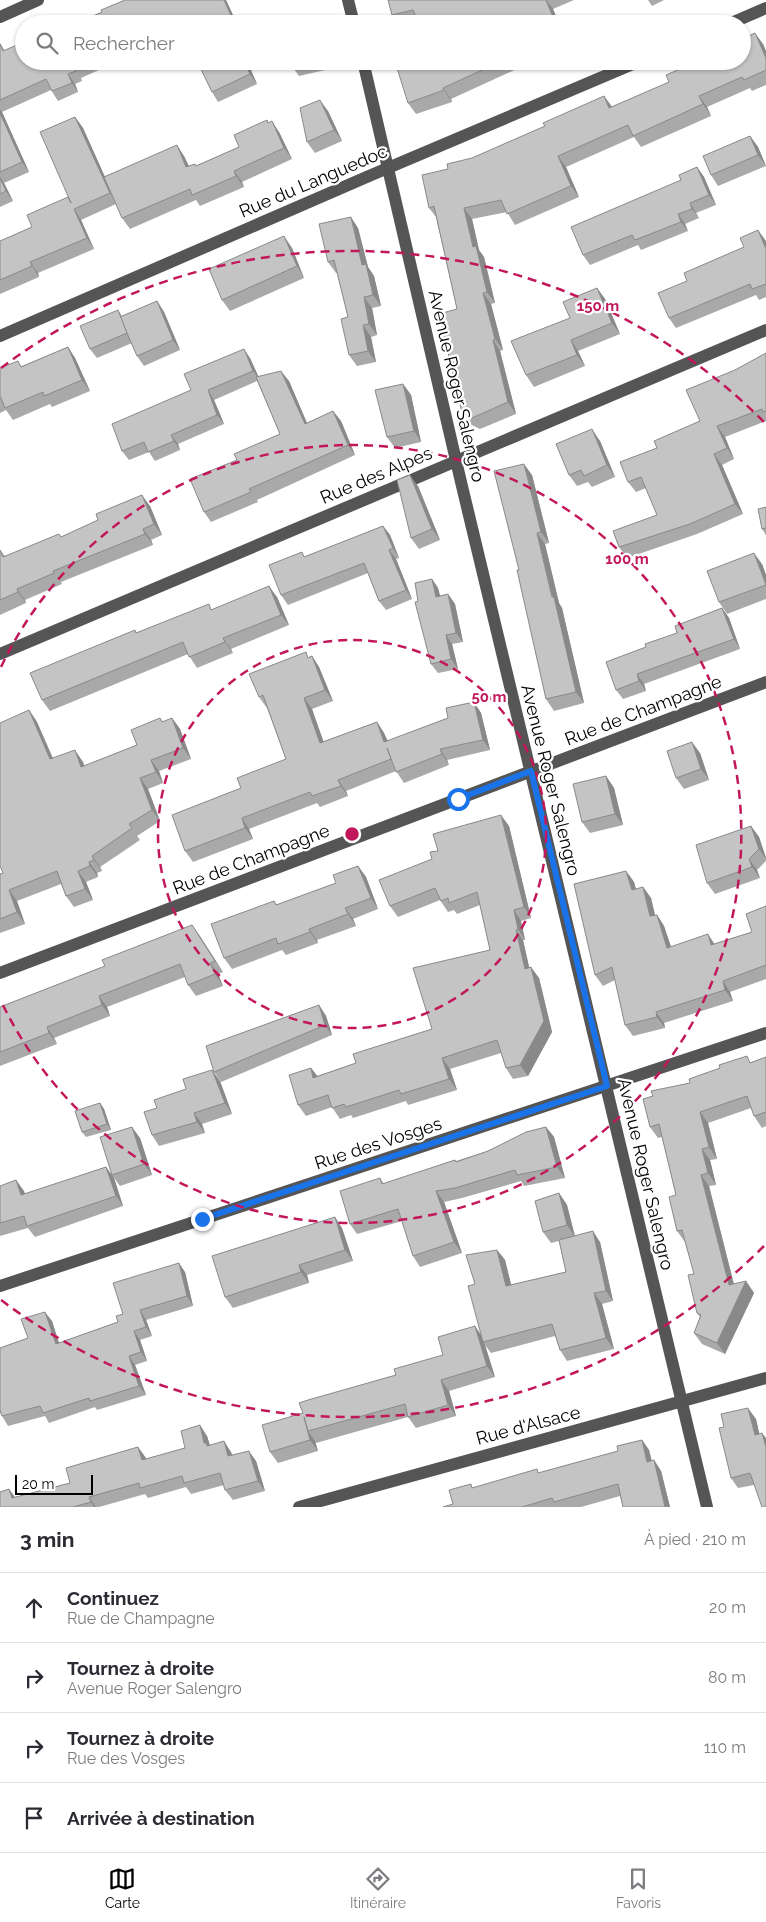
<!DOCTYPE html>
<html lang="fr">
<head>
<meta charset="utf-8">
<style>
	body { margin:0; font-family:Raleway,sans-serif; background:#f2f2f3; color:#2b2b33 }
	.scale { position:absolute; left:15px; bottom:12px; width:78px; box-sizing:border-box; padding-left:5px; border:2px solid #000; border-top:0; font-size:14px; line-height:18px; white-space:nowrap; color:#000; -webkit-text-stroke:4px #fff; paint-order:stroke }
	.stop { position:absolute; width:15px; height:15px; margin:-11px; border:4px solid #1a73e8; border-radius:50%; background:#fff }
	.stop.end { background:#1a73e8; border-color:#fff; box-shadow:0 1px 5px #0008 }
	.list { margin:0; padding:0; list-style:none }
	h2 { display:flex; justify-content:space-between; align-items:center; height:65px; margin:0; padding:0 20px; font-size:21px }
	h2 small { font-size:16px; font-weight:400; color:#7c7c81 }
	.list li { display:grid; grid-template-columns:32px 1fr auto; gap:15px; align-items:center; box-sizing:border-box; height:70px; padding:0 20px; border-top:1px solid #e1e1e2 }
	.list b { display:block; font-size:19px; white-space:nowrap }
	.list p { margin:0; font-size:16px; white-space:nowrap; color:#7c7c81 }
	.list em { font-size:16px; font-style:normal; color:#7c7c81 }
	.icon { flex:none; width:28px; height:28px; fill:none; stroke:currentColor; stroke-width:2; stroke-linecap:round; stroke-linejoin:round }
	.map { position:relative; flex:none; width:766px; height:1507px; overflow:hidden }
	.search { position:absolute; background:#fff; box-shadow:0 1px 4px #0004; left:15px; right:15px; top:15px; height:55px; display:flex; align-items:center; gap:12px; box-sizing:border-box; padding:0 18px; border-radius:28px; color:#7c7c81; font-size:19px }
	.sheet { height:345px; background:#fff }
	nav { display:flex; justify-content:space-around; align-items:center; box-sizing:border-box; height:70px; border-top:1px solid #e1e1e2; background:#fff; font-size:14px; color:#7c7c81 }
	nav a { display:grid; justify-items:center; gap:2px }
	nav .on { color:#000 }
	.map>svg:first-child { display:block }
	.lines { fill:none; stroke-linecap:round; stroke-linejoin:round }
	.minor { stroke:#555; stroke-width:12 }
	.wall { fill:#a9a9a9 }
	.shaded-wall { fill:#898989 }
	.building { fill:#c4c4c4; stroke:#898989 }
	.route { stroke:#1a73e8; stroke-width:6 }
	.ring { fill:none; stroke:#c2185b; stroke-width:2.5; stroke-dasharray:9 6 }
	.labels { text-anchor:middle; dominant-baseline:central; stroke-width:4.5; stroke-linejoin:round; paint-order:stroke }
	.street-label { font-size:18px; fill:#000; stroke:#fff }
	.centre { fill:#c2185b; stroke:#fff; stroke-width:2.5 }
	.ring-label { font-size:15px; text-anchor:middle; font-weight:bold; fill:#c2185b; stroke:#fff; stroke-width:4.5; stroke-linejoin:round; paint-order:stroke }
</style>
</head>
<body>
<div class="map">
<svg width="766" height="1507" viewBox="0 0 766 1507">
	<rect width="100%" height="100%" fill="#fff"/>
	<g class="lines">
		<g class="minor">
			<path d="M348 0 354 24"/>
			<path d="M0 17 38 0"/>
			<path d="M729 24 766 8"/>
			<path d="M363 61 461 482 707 1507"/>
			<path d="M0 336 369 176 640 61"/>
			<path d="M0 654 766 330"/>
			<path d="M0 973 766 682"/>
			<path d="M0 1286 766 1033"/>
			<path d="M299 1507 766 1378"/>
		</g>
	</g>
	<g class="wall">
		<path d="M226 0 237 24H75Z"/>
		<path d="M388 0H574L553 9 559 24H419L418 22 409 24H398L392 15Z"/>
		<path d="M648 0H664L652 6Z"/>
		<path d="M0 43 5 51 24 61H119L81 78 82 81 75 84 78 92 58 101 51 90 2 112 29 172 4 183 13 201 0 207Z"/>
		<path d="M763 44 766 51V85L752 91 750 88 707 107 711 116 641 147 634 137 566 167 579 197 515 225 507 212 472 219 479 250 484 257 495 303 491 304 503 350 500 351 516 414 480 429 470 424 462 412 457 309 436 217 429 208 448 169 545 126 604 96 612 107Z"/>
		<path d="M197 61H247L257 84 218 102 212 92Z"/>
		<path d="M290 61H324L325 70 299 76 291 65Z"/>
		<path d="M417 61H534L451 99 452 102 416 114 408 103Z"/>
		<path d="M328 111 342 141 315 153 307 142Z"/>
		<path d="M75 117 83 128 105 177 184 156 189 166 195 164 196 166 239 147 267 120 269 123 279 132 292 159 242 182 244 187 200 206 196 200 130 229 122 218 116 204 81 220 94 249 38 273 39 277 0 294V241L32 227 68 197Z"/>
		<path d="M750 136 758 147 766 166 718 186 711 175Z"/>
		<path d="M697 167 704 177 716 205 696 213 699 218 685 224 688 231 641 250 638 245 590 265 583 255Z"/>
		<path d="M358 228 368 267 374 276 381 306 372 308 377 335 371 337 376 362 357 366 349 355 348 317 337 273H336L328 262Z"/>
		<path d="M766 241V297L759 300 756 295 676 328 669 318 687 281Z"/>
		<path d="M292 248 304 278 230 311 222 300Z"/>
		<path d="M597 288 605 299 620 334 578 351 585 366 534 387 526 375 570 318Z"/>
		<path d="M157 301 164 312 180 350 144 366 137 356 132 343 97 358 90 349 118 310 122 316Z"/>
		<path d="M68 347 75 358 90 391 52 407 50 404 13 420 6 410 0 413V368L22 366Z"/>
		<path d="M766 353V421L725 437 734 459 722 465 743 514 697 534 627 558 619 547 657 515 646 488 636 492 628 482 657 448 700 421 735 370Z"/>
		<path d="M250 358 258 376 289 381 307 423 333 411 341 421 355 455 257 500 258 502 211 522 204 512 237 460 280 434 257 381 214 400 224 424 178 444 180 450 155 461 149 452 129 460 122 451 191 390Z"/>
		<path d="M403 384 411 395 421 442 395 448 387 437Z"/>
		<path d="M600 441 615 477 592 487 588 482 577 486 569 475Z"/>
		<path d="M532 475 549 543 545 544 559 603 562 608 584 703 554 711 546 699 519 570Z"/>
		<path d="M418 486 440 540 419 549 411 538Z"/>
		<path d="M150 506 162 535 151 540 153 545 61 582 62 584 25 600 26 603 0 615V550L5 556Z"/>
		<path d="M766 507V535L762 529Z"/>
		<path d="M383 526 390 535 399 558 396 559 412 599 386 610 379 601 368 573 288 605 281 595 305 557Z"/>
		<path d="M762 564 766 575V599L727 614 719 602Z"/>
		<path d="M432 579 438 588 440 596 448 594 455 604 463 642 452 644 458 669 438 673 431 664 418 601Z"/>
		<path d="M277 597 289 625 231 649 233 653 197 668 188 654 50 711 42 700 135 630 137 633 213 609Z"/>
		<path d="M722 608 729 618 740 649 644 684 646 691 623 699 616 690 646 647 677 633Z"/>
		<path d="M312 656 319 667 333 701 312 709 323 742 377 722 384 733 388 741 448 718 474 702 481 713 490 750 447 760 449 765 404 783 396 771 346 791 348 796 320 807 317 803 249 829 253 839 193 862 185 851 241 788 286 759 267 708 259 697 309 657Z"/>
		<path d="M29 710 37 722 53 758 83 762 84 766 137 745 160 718 163 722 172 718 180 729 191 759 159 771 163 783 148 789 160 821 137 836 140 840 100 867 102 871 97 873 98 877 86 882 93 900 74 907 66 896 61 884 17 901 25 924 0 933V874L3 873Z"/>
		<path d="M700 753 709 780 684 789 676 778Z"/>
		<path d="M606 776 614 788 623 825 590 833 582 822Z"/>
		<path d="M509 826 531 918 521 921 525 940H523L529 967 539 978 552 1032 528 1076 513 1079 506 1068 501 1053 450 1069 457 1090 408 1105 406 1101 353 1118 351 1115 340 1119 332 1107 306 1116 298 1105 311 1068 317 1076 356 1063 432 1029 490 950 480 905 457 914 454 910 448 912 440 900 398 917 390 906 432 859 438 851Z"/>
		<path d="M751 826 759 837 766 857V861L757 870 760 878 715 894 707 883Z"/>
		<path d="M358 866 366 877 378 909 353 919 356 926 317 940 318 943 286 955 282 950 232 969 224 958 274 901 277 905 336 883Z"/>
		<path d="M626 871 634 882 636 889 643 887 651 898 655 915H657L664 926 671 947 714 944 752 932 766 907V979L730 992 733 1001 664 1023 665 1028 633 1036 625 1025 615 980 603 986 595 975Z"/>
		<path d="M192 925 223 972 218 974 223 986 196 996 188 985 185 977 107 1007 110 1016 54 1038 57 1044 0 1066V1007L105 966Z"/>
		<path d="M319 1005 326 1016 332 1035 221 1082 214 1072Z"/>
		<path d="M766 1057V1126L762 1128 754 1116 751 1108 708 1123 717 1159 710 1160 716 1185 709 1186 734 1284 746 1281 754 1293 725 1354 702 1344 694 1333 700 1317 697 1313 694 1274 685 1242 677 1231 676 1195 662 1137 658 1138 650 1127 653 1096Z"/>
		<path d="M220 1081 232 1114 202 1124 205 1133 159 1146 152 1135 157 1108 186 1089Z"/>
		<path d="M100 1103 104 1109 111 1130 86 1137 82 1132Z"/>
		<path d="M546 1127 554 1137 565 1178 524 1186 521 1181 462 1198 444 1202 462 1253 420 1267 413 1256 402 1221 357 1234 350 1224 380 1178 384 1184 455 1160 456 1161 488 1151Z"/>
		<path d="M140 1138 152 1175 120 1186 112 1175Z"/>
		<path d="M106 1167 114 1178 123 1206 35 1237 28 1228 0 1236V1186L16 1180 25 1194Z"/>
		<path d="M559 1193 567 1205 575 1236 600 1242 613 1301 602 1304 614 1349 567 1361 560 1350 555 1336 491 1353 485 1345 495 1377 449 1391 456 1416 416 1428 408 1417 316 1443 315 1441 318 1451 278 1463 270 1452 303 1413 443 1355 475 1326 481 1335 475 1284 497 1250 505 1260 511 1285 566 1272 559 1241 551 1243 543 1232Z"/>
		<path d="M342 1228 353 1261 307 1275 309 1283 233 1308 225 1297Z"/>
		<path d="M185 1272 193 1306 146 1320 152 1336 140 1340 147 1361 135 1365 146 1395 97 1410 95 1407 49 1423 45 1416 8 1426 2 1416 0 1412V1348L28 1338 52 1321 59 1343 118 1322 123 1314Z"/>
		<path d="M756 1419 759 1434 754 1485 738 1488 731 1478Z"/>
		<path d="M207 1436 210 1446 231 1452 232 1455 256 1461 265 1491 233 1500 225 1490 224 1485 191 1494 186 1487 148 1498 145 1494 99 1507H0L9 1489 15 1498 70 1483 138 1447 146 1459 185 1448Z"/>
		<path d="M642 1440 649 1450 652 1461 654 1460 661 1471 670 1507H623L620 1496 581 1507H443L453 1504 473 1488 539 1473 618 1451Z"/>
	</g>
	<g class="shaded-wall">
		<path d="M224 0H226L237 24H235L233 20Z"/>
		<path d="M546 0 553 9 559 24H556Z"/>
		<path d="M755 33 763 44 766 51V58Z"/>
		<path d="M244 61H247L257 84 250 74Z"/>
		<path d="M319 61H324L325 70Z"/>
		<path d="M68 74 75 84 78 92 72 83Z"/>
		<path d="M443 88 451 99 452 102 444 90Z"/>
		<path d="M604 96 612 107 609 108Z"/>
		<path d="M699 96 707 107 711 116 703 104Z"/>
		<path d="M320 100 328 111 342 141 334 130Z"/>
		<path d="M0 109 2 112 29 172 22 162 0 113Z"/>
		<path d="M75 117 83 128 117 204 110 193Z"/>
		<path d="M272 121 279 132 292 159 284 148Z"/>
		<path d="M750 136 758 147 766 166 758 155Z"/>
		<path d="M177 145 184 156 194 178 186 167Z"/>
		<path d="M558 156 566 167 579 197 571 186Z"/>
		<path d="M697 167 704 177 716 205 709 195Z"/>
		<path d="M234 171 242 182 244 187 236 176Z"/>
		<path d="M0 177 4 183 13 201 6 191 0 178Z"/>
		<path d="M690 203 699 218 692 209Z"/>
		<path d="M464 208 472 219 479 250 484 257 495 303 487 292 473 247Z"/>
		<path d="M74 209 81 220 94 249 87 238Z"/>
		<path d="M678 214 685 224 688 231 681 222Z"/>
		<path d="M351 217 358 228 368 267 374 276 381 306 373 295 362 265Z"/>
		<path d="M758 230 766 241V249Z"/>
		<path d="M284 236 292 248 304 278 297 266Z"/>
		<path d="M30 262 38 273 39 277 32 266Z"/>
		<path d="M597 288 605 299 620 334 612 323Z"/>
		<path d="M483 293 491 304 503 350 495 339Z"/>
		<path d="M364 297 372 308 377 335 369 324Z"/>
		<path d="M157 301 164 312 180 350 173 340Z"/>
		<path d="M363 325 371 337 376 362 368 351Z"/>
		<path d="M493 340 500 351 516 414 508 402Z"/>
		<path d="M571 340 578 351 585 366 577 355Z"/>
		<path d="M68 347 75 358 90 391 82 380Z"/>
		<path d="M244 349 250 358 260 380 253 371Z"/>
		<path d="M281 371 289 381 312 435 305 424Z"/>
		<path d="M403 384 411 395 421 442 414 431Z"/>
		<path d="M208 390 214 400 224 424 217 415Z"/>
		<path d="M333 411 341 421 355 455 348 445Z"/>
		<path d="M717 426 725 437 734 459 727 448Z"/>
		<path d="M592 429 600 441 615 477 607 465Z"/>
		<path d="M171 435 178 444 180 450 174 441Z"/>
		<path d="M714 454 722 465 743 514 735 504Z"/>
		<path d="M524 464 532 475 549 543 541 532Z"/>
		<path d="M410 475 418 486 440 540 432 529Z"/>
		<path d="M142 495 150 506 162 535 154 524Z"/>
		<path d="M383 526 390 535 399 558 393 548Z"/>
		<path d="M143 529 151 540 153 545 145 534Z"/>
		<path d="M537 533 545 544 559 603 562 608 584 703 576 692Z"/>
		<path d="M389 550 396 559 412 599 406 590Z"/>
		<path d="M754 553 762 564 766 575V584Z"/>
		<path d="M432 579 438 588 443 607 436 597Z"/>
		<path d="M269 586 277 597 289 625 281 615Z"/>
		<path d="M17 589 25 600 26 603 18 592Z"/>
		<path d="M448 594 455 604 463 642 456 633Z"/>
		<path d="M722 608 729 618 740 649 734 639Z"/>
		<path d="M446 635 452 644 458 669 451 659Z"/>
		<path d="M223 638 231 649 233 653 225 642Z"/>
		<path d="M312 656 319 667 333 701 325 690Z"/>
		<path d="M637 674 644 684 646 691 639 681Z"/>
		<path d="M304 698 312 709 328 754 320 743Z"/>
		<path d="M474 702 481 713 490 750 483 740Z"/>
		<path d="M29 710 37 722 58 771 50 759Z"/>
		<path d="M172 718 180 729 191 759 183 748Z"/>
		<path d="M377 722 384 733 392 753 384 742Z"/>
		<path d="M692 742 700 753 709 780 701 769Z"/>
		<path d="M440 749 447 760 449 765 442 754Z"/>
		<path d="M75 750 83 762 89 779 81 767Z"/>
		<path d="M151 760 159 771 163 783 156 772Z"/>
		<path d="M606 776 614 788 623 825 615 814Z"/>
		<path d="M140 778 148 789 160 821 152 810Z"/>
		<path d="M338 780 346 791 348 796 341 786Z"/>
		<path d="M501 815 509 826 531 918 524 907Z"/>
		<path d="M242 818 249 829 253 839 245 828Z"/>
		<path d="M751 826 759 837 766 859 759 849Z"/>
		<path d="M92 856 100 867 102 871 94 860Z"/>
		<path d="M749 859 757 870 760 878 752 867Z"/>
		<path d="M89 862 97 873 98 877 90 866Z"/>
		<path d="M358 866 366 877 378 909 371 898Z"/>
		<path d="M78 871 86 882 93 900 85 889Z"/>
		<path d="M626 871 634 882 639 901 632 890Z"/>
		<path d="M643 887 651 898 658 928 650 916Z"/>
		<path d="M9 890 17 901 25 924 17 912Z"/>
		<path d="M345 908 353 919 356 926 348 914Z"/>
		<path d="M514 910 521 921 525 940 518 929Z"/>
		<path d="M657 915 664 926 675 959 667 948Z"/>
		<path d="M192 925 200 936 223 972 215 961Z"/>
		<path d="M309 929 317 940 318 943 310 932Z"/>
		<path d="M516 930 523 940 532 980 525 969Z"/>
		<path d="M708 934 715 945H711Z"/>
		<path d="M210 963 218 974 223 986 215 974Z"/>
		<path d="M531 967 539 978 552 1032 528 1076 520 1065Z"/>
		<path d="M723 981 730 992 733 1001 725 990Z"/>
		<path d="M99 996 107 1007 110 1016 102 1005Z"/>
		<path d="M319 1005 326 1016 332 1035 325 1025Z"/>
		<path d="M656 1012 664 1023 665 1028 657 1017Z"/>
		<path d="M47 1027 54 1038 57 1044 49 1033Z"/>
		<path d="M442 1058 450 1069 457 1090 449 1079Z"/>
		<path d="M311 1068 319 1078H313Z"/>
		<path d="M212 1070 220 1081 232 1114 225 1103Z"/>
		<path d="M100 1103 104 1109 111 1130 107 1124Z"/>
		<path d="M700 1112 708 1123 717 1159 709 1147Z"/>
		<path d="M194 1113 202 1124 205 1133 197 1122Z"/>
		<path d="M132 1127 140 1138 152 1175 144 1164Z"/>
		<path d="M546 1127 554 1137 565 1178 557 1167Z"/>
		<path d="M702 1149 710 1160 716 1185 708 1173Z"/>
		<path d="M106 1167 114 1178 123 1206 116 1196Z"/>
		<path d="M701 1175 709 1186 737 1297 729 1285Z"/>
		<path d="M16 1180 24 1191 29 1205 21 1195Z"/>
		<path d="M436 1191 444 1202 462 1253 454 1242Z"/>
		<path d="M559 1193 567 1205 575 1237 567 1225Z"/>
		<path d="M335 1217 342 1228 353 1261 345 1250Z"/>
		<path d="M593 1231 600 1242 613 1301 606 1291Z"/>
		<path d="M497 1250 505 1260 514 1296 506 1286Z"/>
		<path d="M179 1263 185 1272 193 1306 187 1296Z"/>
		<path d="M299 1265 307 1275 309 1283 301 1272Z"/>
		<path d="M746 1281 754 1293 725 1354 717 1343Z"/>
		<path d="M594 1293 602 1304 614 1349 606 1338Z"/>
		<path d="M140 1310 146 1320 152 1336 146 1327Z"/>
		<path d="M45 1312 52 1321 62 1353 56 1344Z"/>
		<path d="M475 1326 483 1338V1342L485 1345 495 1377 487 1366Z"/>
		<path d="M134 1331 140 1340 147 1361 141 1352Z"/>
		<path d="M129 1356 135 1365 146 1395 139 1386Z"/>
		<path d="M441 1380 449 1391 456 1416 448 1405Z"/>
		<path d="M748 1408 756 1419 762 1445 755 1435Z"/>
		<path d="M304 1417 308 1431 315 1441 318 1451 310 1440Z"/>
		<path d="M200 1425 207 1436 211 1449 204 1443Z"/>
		<path d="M762 1433 766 1438V1448Z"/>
		<path d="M642 1440 649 1450 654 1472 647 1462Z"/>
		<path d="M224 1441 231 1452 236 1467 228 1456Z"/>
		<path d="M138 1447 146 1458 149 1471 142 1460Z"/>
		<path d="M249 1451 256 1461 265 1491 258 1481Z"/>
		<path d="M654 1460 661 1471 670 1507H665Z"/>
		<path d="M9 1489 17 1500 12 1498Z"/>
		<path d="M89 1497 96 1507H94L91 1502Z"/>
	</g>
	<g class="building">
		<path d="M125 0H224L233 20 226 22 227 24H75L102 12 101 10Z"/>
		<path d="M388 0H546L556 24H419L413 10 392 15Z"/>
		<path d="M309 21 310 24H296Z"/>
		<path d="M755 33 766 58V70L744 80 742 77 699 96 703 104 633 136 628 125 558 156 571 186 507 214 501 200 464 208 473 247 476 246 487 292 483 293 495 339 493 340 508 402 472 418 462 412 439 314 457 309 434 206 429 208 422 175 448 169 447 164 472 158 545 126 543 123 604 96 609 108 669 82 666 75 680 69V67L694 61H742V39Z"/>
		<path d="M24 42V61H90L74 68 76 71 68 74 72 83 52 91 46 79 0 100V44L3 51Z"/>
		<path d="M197 61H244L250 74 212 92Z"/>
		<path d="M290 61H308L291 65Z"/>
		<path d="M417 61H502L443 88 444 90 408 103 397 68Z"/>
		<path d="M320 100 334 130 307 142 300 108Z"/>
		<path d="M0 113 22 162 0 172Z"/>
		<path d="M75 117 110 193 74 209 87 238 30 262 32 266 0 280V241L32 227 27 215 68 197 71 203 40 132Z"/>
		<path d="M267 120 268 123 272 121 284 148 234 171 236 176 192 195 190 189 122 218 104 177 177 145 186 167 195 164 196 166 239 147 234 135Z"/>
		<path d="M750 136 758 155 711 175 703 156Z"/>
		<path d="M697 167 709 195 690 203 692 209 678 214 681 222 635 240 632 235 583 255 571 227 681 180 679 175Z"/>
		<path d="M0 178 6 191 0 194Z"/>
		<path d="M351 217 362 265 366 264 373 295 364 297 369 324 363 325 368 351 349 355 341 319 348 317 334 260 328 262 319 224Z"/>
		<path d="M758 230 766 249V284L752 289 750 284 669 318 658 293 687 281 684 273 744 247 740 238Z"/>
		<path d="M284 236 297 266 222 300 209 269Z"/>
		<path d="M597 288 612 323 571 340 577 355 526 375 511 341 570 318 563 302Z"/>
		<path d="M157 301 173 340 137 356 120 317Z"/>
		<path d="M118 310 127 333 90 349 80 326Z"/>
		<path d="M68 347 82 380 44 396 43 392 5 408 1 398H0V368L18 361 21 367Z"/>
		<path d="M244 349 253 371 208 390 217 415 171 435 174 441 148 452 144 442 122 451 112 424 191 390 184 374Z"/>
		<path d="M766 353V411L763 412 762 409 717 426 727 448 714 454 735 504 690 524 619 547 613 531 657 515 641 477 628 482 620 462 657 448 654 441 700 421 686 390 735 370Z"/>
		<path d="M281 371 305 424 333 411 348 445 249 489 251 492 204 512 190 479 237 460 234 454 280 434 256 377Z"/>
		<path d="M403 384 414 431 387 437 375 390Z"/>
		<path d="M592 429 607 465 584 476 581 470 569 475 556 444Z"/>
		<path d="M524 464 541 532 537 533 552 597H554L576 692 546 699 517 570H519L494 471Z"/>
		<path d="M410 475 432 529 411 538 397 480Z"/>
		<path d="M142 495 154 524 143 529 145 534 53 571 54 573 17 589 18 592 0 600V550L3 557 59 534 61 537 98 520 96 514Z"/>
		<path d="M766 507V528L762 529 758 509Z"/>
		<path d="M383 526 393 548 389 550 406 590 379 601 364 563 281 595 269 565 302 552 304 557Z"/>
		<path d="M754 553 766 585 719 602 707 571Z"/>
		<path d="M432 579 436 597 448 594 456 633 446 635 451 659 431 664 415 602 418 601 415 583Z"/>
		<path d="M269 586 281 615 223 638 225 642 189 657 183 642 42 700 30 673 135 630 136 633 209 604 211 610Z"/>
		<path d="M722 608 734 639 637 674 639 681 616 690 606 662 646 647 645 644 677 633 675 626Z"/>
		<path d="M306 652 308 658 312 656 325 690 304 698 320 743 377 722 384 742 448 718 446 708 474 702 483 740 440 749 442 754 396 772 387 748 391 759 338 780 341 786 312 796 310 792 242 818 245 828 185 851 172 815 241 788 237 778 286 759 263 695 259 697 249 674Z"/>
		<path d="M29 710 50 759 75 750 81 767 137 745 131 730 160 718 162 722 172 718 183 748 151 760 156 772 140 778 152 810 129 824 132 828 92 856 94 860 89 862 90 866 78 871 85 889 66 896 57 871 9 890 17 912 0 919V874L3 873 0 866V723Z"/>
		<path d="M692 742 701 769 676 778 667 751Z"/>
		<path d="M606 776 615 814 582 822 573 784Z"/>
		<path d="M501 815 524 907 514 910 518 929 516 930 525 969 531 967 544 1021 520 1065 506 1068 497 1040 442 1058 449 1079 401 1094 399 1090 346 1107 344 1104 332 1108 328 1095 298 1105 289 1075 311 1068 313 1078 356 1063 353 1054 432 1029 413 968 490 950 477 892 449 903 448 898 441 901 435 888 390 906 379 880 432 859 430 852 438 851 433 834Z"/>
		<path d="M751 826 759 849 749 859 752 867 707 883 696 845Z"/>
		<path d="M358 866 371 898 345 908 348 914 309 929 310 932 278 944 276 938 224 958 211 924 274 901 276 905 336 883 333 875Z"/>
		<path d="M626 871 632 890 643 887 650 916 657 915 667 948 708 934 711 945 752 932 746 914 766 906V965L723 981 725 990 656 1012 657 1017 625 1025 612 967 595 975 574 884Z"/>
		<path d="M192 925 215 961 210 963 215 974 188 985 180 964 99 996 102 1005 47 1027 49 1033 0 1052V1007L105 966 102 960Z"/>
		<path d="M319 1005 325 1025 214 1072 206 1046Z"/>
		<path d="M747 1056 750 1063 766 1057V1112L754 1116 747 1096 700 1112 709 1147 702 1149 708 1173 701 1175 729 1285 746 1281 717 1343 694 1333 701 1315 697 1313 688 1275 694 1274 682 1230 677 1231 669 1197 676 1195 659 1124 650 1127 643 1099 653 1096 651 1091 690 1083 689 1079 720 1068 719 1065Z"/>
		<path d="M212 1070 225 1103 194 1113 197 1122 152 1135 144 1112 157 1108 154 1100 186 1089 183 1079Z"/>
		<path d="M100 1103 107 1124 82 1132 75 1111Z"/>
		<path d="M132 1127 144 1164 112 1175 100 1137Z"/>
		<path d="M546 1127 557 1167 517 1175 515 1170 455 1188 436 1191 454 1242 413 1256 398 1209 350 1224 340 1191 380 1178 382 1184 455 1160 456 1162 488 1151 526 1132Z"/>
		<path d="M106 1167 116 1196 27 1226 24 1216 0 1223V1186L16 1180 21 1195Z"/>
		<path d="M559 1193 567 1225 543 1232 535 1201Z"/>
		<path d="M335 1217 345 1250 299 1265 301 1272 225 1297 212 1256Z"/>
		<path d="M593 1231 606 1291 594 1293 606 1338 560 1350 552 1324 483 1342 468 1286 475 1284 466 1255 497 1250 506 1286 566 1272 559 1240Z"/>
		<path d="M179 1263 187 1296 140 1310 146 1327 134 1331 141 1352 129 1356 139 1386 90 1401 89 1398 43 1413 40 1406 2 1416 0 1410V1348L28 1338 21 1319 45 1312 56 1344 118 1322 116 1316 123 1314 113 1283Z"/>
		<path d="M475 1326 487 1366 441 1380 448 1405 408 1417 405 1404 308 1431 304 1417 310 1440 270 1452 262 1425 303 1413 299 1403 308 1400 396 1375 394 1369 443 1355 438 1337Z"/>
		<path d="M748 1408 755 1435 762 1433 766 1447V1507H762L750 1473 731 1478 719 1428 724 1427 721 1414Z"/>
		<path d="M200 1425 204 1443H206L207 1446 224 1441 228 1456 249 1451 258 1481 225 1490 220 1473 184 1483 182 1476 140 1488 139 1483 89 1497 91 1502 73 1507H0V1492L9 1489 12 1498 70 1483 66 1468 138 1447 142 1460 185 1448 181 1431Z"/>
		<path d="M642 1440 647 1462 654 1460 665 1507H623L618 1484 554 1502 552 1498 522 1507H443L453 1504 449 1490 471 1484 472 1488 537 1469 538 1473 618 1451 617 1446Z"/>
	</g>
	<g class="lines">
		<path class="route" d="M202 1219 607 1086 531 771 458 799"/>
	</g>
	<g class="ring">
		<circle cx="352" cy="834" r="194"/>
		<path d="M1 667A389 389 0 1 1 1 1001"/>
		<path d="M764 1246A583 583 0 0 1 1 1300M1 368A583 583 0 0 1 764 422"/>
	</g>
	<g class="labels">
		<g class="street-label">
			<text transform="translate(313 181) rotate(-23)">Rue du Languedoc</text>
			<text transform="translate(457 386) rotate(77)">Avenue Roger Salengro</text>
			<text transform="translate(376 475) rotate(-23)">Rue des Alpes</text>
			<text transform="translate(643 710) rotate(-21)">Rue de Champagne</text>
			<text transform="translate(551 780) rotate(76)">Avenue Roger Salengro</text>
			<text transform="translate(251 859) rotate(-21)">Rue de Champagne</text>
			<text transform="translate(378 1143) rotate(-18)">Rue des Vosges</text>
			<text transform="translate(646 1174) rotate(77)">Avenue Roger Salengro</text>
			<text transform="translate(528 1425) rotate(-15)">Rue d'Alsace</text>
		</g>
	</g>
	<circle cx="352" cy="834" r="8" class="centre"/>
	<g class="ring-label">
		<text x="598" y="311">150 m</text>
		<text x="627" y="564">100 m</text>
		<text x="489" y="702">50 m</text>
	</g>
</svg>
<div class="scale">20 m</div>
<div class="stop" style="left:458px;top:799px"></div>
<div class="stop end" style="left:202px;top:1219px"></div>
<div class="search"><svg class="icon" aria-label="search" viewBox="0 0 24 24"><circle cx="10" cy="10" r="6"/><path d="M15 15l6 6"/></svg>Rechercher</div>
</div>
<section class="sheet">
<h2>3 min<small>À pied · 210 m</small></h2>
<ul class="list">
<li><svg class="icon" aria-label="ahead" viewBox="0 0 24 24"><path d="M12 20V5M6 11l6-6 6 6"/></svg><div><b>Continuez</b><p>Rue de Champagne</p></div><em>20 m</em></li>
<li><svg class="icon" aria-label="right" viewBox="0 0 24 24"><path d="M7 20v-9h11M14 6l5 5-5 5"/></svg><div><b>Tournez à droite</b><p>Avenue Roger Salengro</p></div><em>80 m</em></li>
<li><svg class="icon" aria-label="right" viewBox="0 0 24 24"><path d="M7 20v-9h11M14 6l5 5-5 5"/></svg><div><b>Tournez à droite</b><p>Rue des Vosges</p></div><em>110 m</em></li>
<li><svg class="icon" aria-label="arrive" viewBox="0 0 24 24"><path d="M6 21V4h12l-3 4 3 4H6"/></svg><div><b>Arrivée à destination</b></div></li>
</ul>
</section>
<nav>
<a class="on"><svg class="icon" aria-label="map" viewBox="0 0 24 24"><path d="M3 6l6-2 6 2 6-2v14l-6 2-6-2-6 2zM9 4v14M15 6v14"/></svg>Carte</a>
<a><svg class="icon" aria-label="directions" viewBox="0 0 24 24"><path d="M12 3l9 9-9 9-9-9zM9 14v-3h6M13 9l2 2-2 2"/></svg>Itinéraire</a>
<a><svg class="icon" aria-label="saved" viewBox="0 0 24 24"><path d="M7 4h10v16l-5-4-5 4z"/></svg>Favoris</a>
</nav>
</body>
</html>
